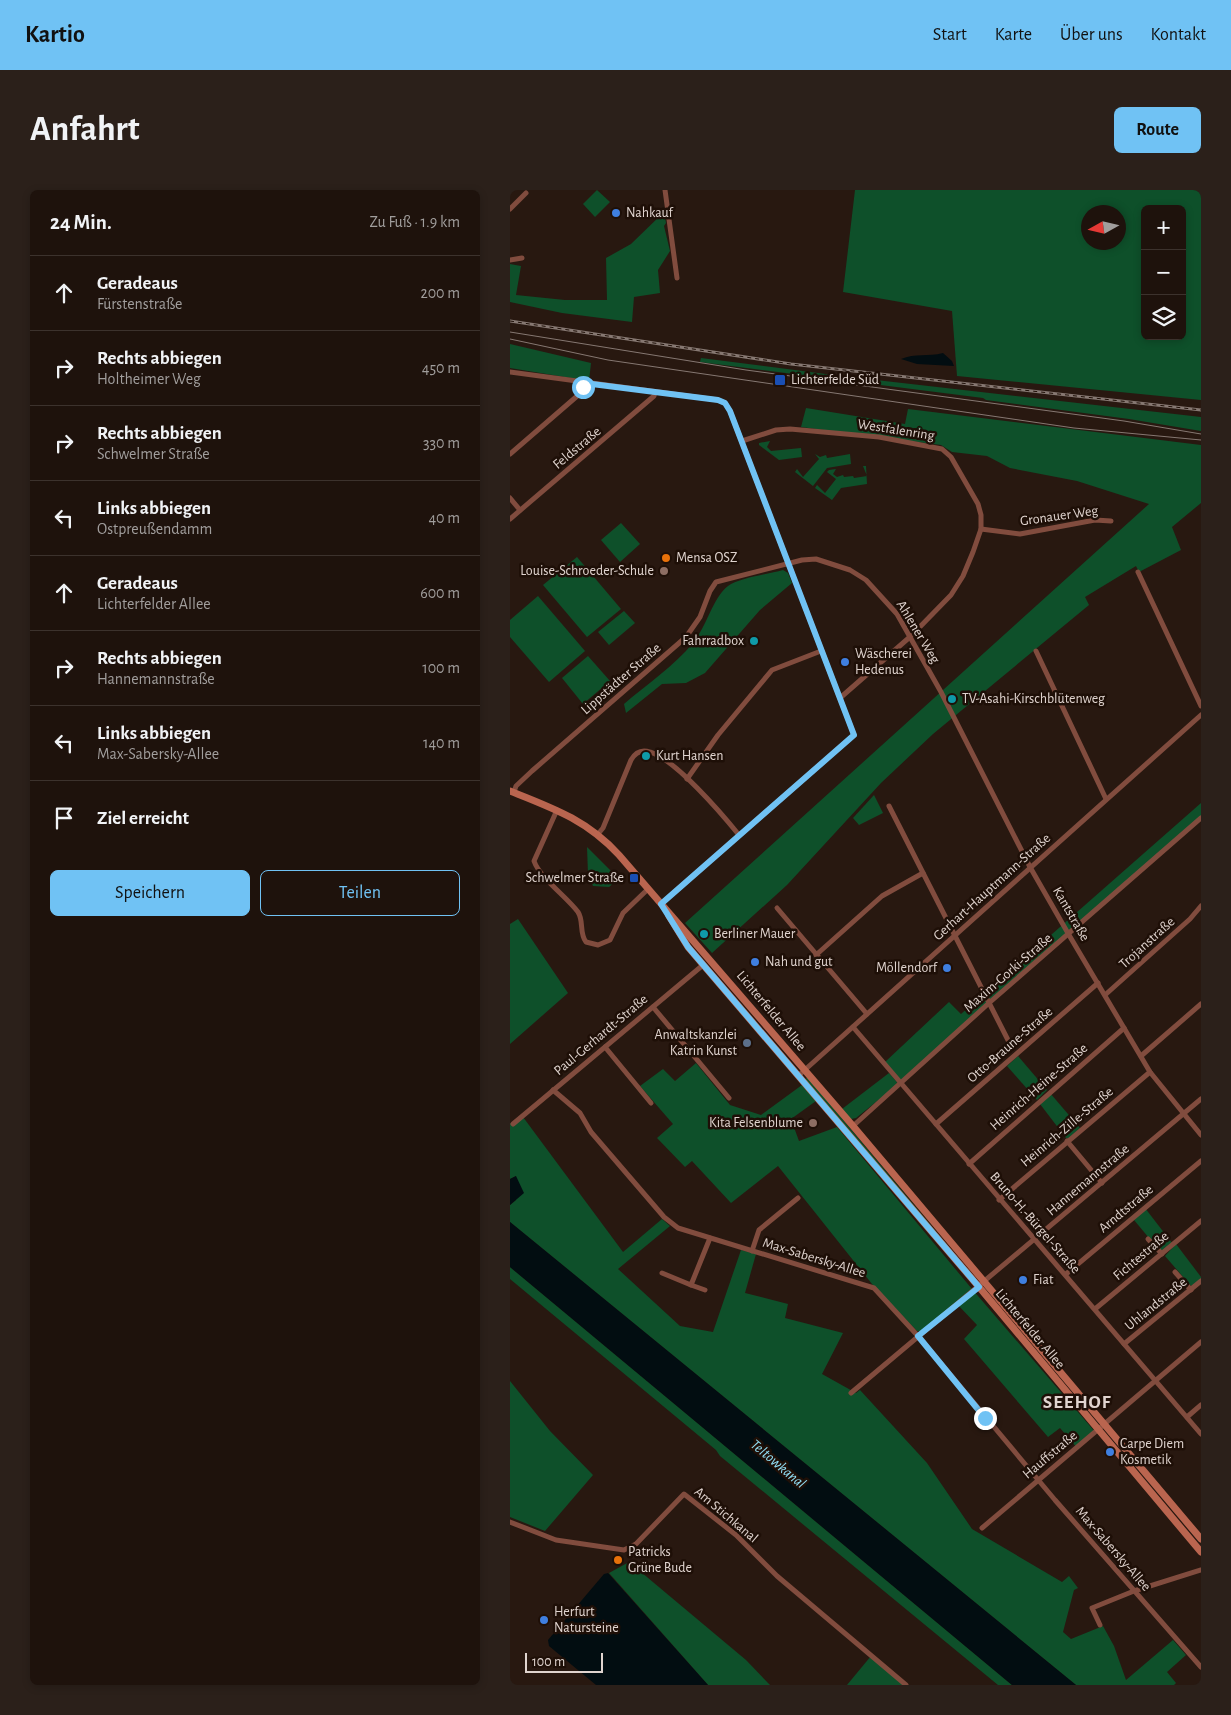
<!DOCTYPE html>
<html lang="de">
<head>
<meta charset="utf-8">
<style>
	body { margin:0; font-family:"Alegreya Sans",sans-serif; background:#2b201a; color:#f1f3f6 }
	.controls { position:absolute; right:15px; top:15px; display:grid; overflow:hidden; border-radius:8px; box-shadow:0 2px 8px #0003 }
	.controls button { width:45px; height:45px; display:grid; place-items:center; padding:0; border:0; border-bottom:1px solid #3c322d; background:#1e120c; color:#f1f3f6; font:25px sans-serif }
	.compass { position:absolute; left:571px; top:15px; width:45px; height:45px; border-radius:50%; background:#1e120c; box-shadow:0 2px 8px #0003; rotate:262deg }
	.scale { position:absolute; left:15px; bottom:12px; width:78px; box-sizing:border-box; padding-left:5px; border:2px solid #e0d4cf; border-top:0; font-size:14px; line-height:18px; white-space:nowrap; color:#e0d4cf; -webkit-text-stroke:4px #1e0f07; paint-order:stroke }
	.stop { position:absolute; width:15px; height:15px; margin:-11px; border:4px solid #70c2f4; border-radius:50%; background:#fff }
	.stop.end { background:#70c2f4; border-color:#fff; box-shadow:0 1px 5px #0008 }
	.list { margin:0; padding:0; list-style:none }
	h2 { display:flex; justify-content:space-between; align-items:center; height:65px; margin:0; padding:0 20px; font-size:21px }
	h2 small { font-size:16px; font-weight:400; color:#a19e9d }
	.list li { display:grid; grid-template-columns:32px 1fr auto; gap:15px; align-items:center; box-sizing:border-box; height:75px; padding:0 20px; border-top:1px solid #3c322d }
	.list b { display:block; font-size:19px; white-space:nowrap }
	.list p { margin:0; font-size:16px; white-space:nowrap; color:#a19e9d }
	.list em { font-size:16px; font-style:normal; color:#a19e9d }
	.actions { display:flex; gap:10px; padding:15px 20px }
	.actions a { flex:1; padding:11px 0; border:1px solid #70c2f4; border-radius:8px; text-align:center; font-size:18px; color:#70c2f4 }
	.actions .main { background:#70c2f4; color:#111 }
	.icon { flex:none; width:28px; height:28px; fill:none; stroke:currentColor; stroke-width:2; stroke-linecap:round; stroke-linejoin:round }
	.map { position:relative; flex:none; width:691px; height:1495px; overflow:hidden; border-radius:8px }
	header { display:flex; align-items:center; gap:30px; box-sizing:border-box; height:70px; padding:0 25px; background:#70c2f4; color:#111 }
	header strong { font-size:24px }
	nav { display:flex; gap:28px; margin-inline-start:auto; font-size:18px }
	.intro { display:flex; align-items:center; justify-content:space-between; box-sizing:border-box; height:120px; padding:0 30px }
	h1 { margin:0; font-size:35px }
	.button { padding:12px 22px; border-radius:8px; background:#70c2f4; color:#111; font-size:18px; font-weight:700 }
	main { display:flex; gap:30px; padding:0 30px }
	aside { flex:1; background:#1e120c; border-radius:8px; box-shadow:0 2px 8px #0003 }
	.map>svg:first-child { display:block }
	.green { fill:#0e502a; fill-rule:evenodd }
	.water { fill:#020d11 }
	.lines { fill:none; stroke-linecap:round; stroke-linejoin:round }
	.street { stroke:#814c3e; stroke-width:5 }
	.secondary { stroke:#ba654f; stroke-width:7 }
	.tram { stroke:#867872; stroke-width:1 }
	.rail-casing { stroke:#867872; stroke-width:3 }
	.rail { stroke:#1e0f07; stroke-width:1; stroke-dasharray:4; stroke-linecap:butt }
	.route { stroke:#70c2f4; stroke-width:6 }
	.shop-dot { fill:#3f7fe0; stroke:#1e0f07; stroke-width:2 }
	.transit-dot { fill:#1a4fb4; stroke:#1e0f07; stroke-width:2 }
	.food-dot { fill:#e8710a; stroke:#1e0f07; stroke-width:2 }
	.education-dot { fill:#8d6e63; stroke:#1e0f07; stroke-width:2 }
	.culture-dot { fill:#0f9aa8; stroke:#1e0f07; stroke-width:2 }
	.service-dot { fill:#5c6f8a; stroke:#1e0f07; stroke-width:2 }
	.labels { text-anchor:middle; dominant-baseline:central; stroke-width:5; stroke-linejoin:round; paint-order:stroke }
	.poi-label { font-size:14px; fill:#e0d4cf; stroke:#1e0f07; text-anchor:start }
	.street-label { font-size:14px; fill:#e0d4cf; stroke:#1e0f07 }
	.water-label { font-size:15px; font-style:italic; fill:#92e0f7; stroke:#1e0f07 }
	.district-label { font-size:19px; font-weight:bold; letter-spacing:1px; fill:#e0d4cf; stroke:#1e0f07 }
</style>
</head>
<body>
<header>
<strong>Kartio</strong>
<nav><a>Start</a><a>Karte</a><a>Über uns</a><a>Kontakt</a></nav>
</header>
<div class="intro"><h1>Anfahrt</h1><a class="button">Route</a></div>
<main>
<aside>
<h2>24 Min.<small>Zu Fuß · 1.9 km</small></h2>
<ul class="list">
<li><svg class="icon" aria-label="ahead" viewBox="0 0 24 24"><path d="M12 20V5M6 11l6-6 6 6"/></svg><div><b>Geradeaus</b><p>Fürstenstraße</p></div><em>200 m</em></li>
<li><svg class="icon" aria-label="right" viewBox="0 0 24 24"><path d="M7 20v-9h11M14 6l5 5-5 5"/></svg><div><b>Rechts abbiegen</b><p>Holtheimer Weg</p></div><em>450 m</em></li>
<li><svg class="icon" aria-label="right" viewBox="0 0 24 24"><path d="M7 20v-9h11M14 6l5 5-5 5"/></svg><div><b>Rechts abbiegen</b><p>Schwelmer Straße</p></div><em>330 m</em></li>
<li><svg class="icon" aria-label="left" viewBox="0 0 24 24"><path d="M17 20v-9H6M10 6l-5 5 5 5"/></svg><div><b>Links abbiegen</b><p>Ostpreußendamm</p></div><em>40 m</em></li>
<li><svg class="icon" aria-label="ahead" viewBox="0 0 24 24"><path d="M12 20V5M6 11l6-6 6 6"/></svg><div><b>Geradeaus</b><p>Lichterfelder Allee</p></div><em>600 m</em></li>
<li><svg class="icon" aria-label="right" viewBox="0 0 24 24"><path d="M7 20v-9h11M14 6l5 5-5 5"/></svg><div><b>Rechts abbiegen</b><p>Hannemannstraße</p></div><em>100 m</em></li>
<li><svg class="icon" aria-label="left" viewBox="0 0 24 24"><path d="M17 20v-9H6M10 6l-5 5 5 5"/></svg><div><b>Links abbiegen</b><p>Max-Sabersky-Allee</p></div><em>140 m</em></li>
<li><svg class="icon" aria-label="arrive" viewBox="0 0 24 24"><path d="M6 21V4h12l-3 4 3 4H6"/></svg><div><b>Ziel erreicht</b></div></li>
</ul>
<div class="actions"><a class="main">Speichern</a><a>Teilen</a></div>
</aside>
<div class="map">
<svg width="691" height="1495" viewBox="0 0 691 1495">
	<rect width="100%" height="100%" fill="#281810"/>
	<g class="green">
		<path d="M87 0 100 12 85 27 73 14Z"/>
		<path d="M345 0H691V210L447 186 442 121 333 102ZM635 19H672V146H635ZM608 22V52H578V22Z"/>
		<path d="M154 22 156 33 154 36 160 61 148 80 150 103 124 107 122 132 52 123 0 112V74L11 76 6 105 55 110H97L96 68 121 54Z"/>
		<path d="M0 154 81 173 79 191 0 178Z"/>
		<path d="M191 168 331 186 691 227V241L619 229 476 210 473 208 190 172Z"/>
		<path d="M296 218 395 234 398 219 691 255V313L662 337 671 360 629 382 626 376 575 407 579 415 423 544 371 593 277 695 202 763 175 733 639 314 567 291 500 278 477 266 442 262 431 255 291 237Z"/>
		<path d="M260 251 257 257 261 261 291 258 292 267 269 270 249 255V253Z"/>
		<path d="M305 264 310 267 316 265 317 268 340 264 341 274 317 278 303 296 285 282 287 279 293 287 309 269Z"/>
		<path d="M353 276H356L357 294 331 298 322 310 305 298 307 295 315 303 326 289 317 282 319 280 326 279 323 284 327 287 333 285 334 287 343 286 344 288 357 286Z"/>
		<path d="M111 333 130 354 110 372 91 350Z"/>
		<path d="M67 367 111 419 77 447 33 395Z"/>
		<path d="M273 380 278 383 282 393 250 420 195 483 176 493 152 494 116 523 114 514C136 495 164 476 183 453 197 436 203 407 218 396 229 388 259 384 273 380Z"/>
		<path d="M28 406 75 461 39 492 0 447V430Z"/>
		<path d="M114 421 125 433 99 455 88 442Z"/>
		<path d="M78 466 100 491 73 514 52 488Z"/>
		<path d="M364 605 373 623 349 635 343 628Z"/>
		<path d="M691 613V626L391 890 375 872 439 812 451 824Z"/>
		<path d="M77 657 106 686 105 692 99 697 83 696 78 684Z"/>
		<path d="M8 729 58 803 0 854V734Z"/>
		<path d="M508 866 537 900 527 910 497 876Z"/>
		<path d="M186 873 220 915 251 925 292 895 306 911 281 929 289 951 327 937 462 1099 586 1243 568 1259 550 1238 538 1247 454 1149 467 1135 447 1114 411 1141H407L362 1094 268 976 221 1013 182 971 175 977 147 948 163 934 130 896 153 879 165 891Z"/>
		<path d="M379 883 387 892 386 896 346 928 341 929 332 919Z"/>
		<path d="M296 888H298L465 1088 297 892Z"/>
		<path d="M540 903 570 938 559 948H556L530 914Z"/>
		<path d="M13 927 113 1062 152 1029 160 1036 108 1079 170 1136 203 1142 231 1060 246 1064 235 1103 278 1114 275 1128 333 1143 312 1184 346 1203 350 1200 417 1273 462 1339 552 1392 559 1386 568 1398 564 1400 553 1442 561 1449 593 1436 604 1456 616 1490 663 1450 676 1465 657 1482 666 1493 664 1495H566L0 1032V1015L6 1010V986L0 989V933L4 935Z"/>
		<path d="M635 1018 662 1053 653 1061 649 1060 624 1030Z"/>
		<path d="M666 1054 691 1087V1089L681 1096 655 1066Z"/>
		<path d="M0 1077 502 1495H488L210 1266 206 1260 0 1089Z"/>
		<path d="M0 1191 40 1241 83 1285 35 1341 0 1327Z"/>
		<path d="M119 1372 236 1470 260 1495H198L99 1383Z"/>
		<path d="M361 1466 395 1495H337Z"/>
	</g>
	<g class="water">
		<path d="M433 163 442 171 444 176 407 174 391 169C405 163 418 167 433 163Z"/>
		<path d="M6 986 14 1003 0 1015V989Z"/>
		<path d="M0 1032 566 1495H502L0 1077Z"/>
		<path d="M98 1383 198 1495H86L39 1456 38 1450 94 1384Z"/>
	</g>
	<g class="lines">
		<g class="street">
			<path d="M155 0 167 88"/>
			<path d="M0 19 16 3"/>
			<path d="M0 70 12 68"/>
			<path d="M0 182 208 210 215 213 220 221 344 545 151 714"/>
			<path d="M232 251 266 240 280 239 369 247 432 259 441 267 468 314 471 325V339L463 362 453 386 441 405 401 446 330 508"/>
			<path d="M0 264 73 201 74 193"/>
			<path d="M0 308 10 320"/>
			<path d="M0 329 144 206 145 202"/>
			<path d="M471 339 510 344 585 330 601 331"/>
			<path d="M628 382 691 516"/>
			<path d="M526 461 596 609"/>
			<path d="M177 589 208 545 262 480 311 461"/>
			<path d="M4 602 6 596 22 581 176 447 190 427 200 401 206 392 292 370 306 369 340 380 356 390 387 424 431 502 520 677 559 745 640 882 691 945"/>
			<path d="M379 616 500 854"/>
			<path d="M47 620 24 671C30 688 56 706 68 722 74 731 69 743 76 752L88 755 100 750 113 723 138 699"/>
			<path d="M88 644 93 638 121 570C125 563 131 559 140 562 165 569 212 624 229 645"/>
			<path d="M267 718 357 824"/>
			<path d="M306 765 372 706 413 683"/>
			<path d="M595 805 680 729 691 716"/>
			<path d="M143 817 219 908"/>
			<path d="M343 837 691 1244"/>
			<path d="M95 857 141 913"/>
			<path d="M631 866 691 814"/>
			<path d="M288 886 691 525"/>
			<path d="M43 900 70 923 81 942 154 1027 168 1038 364 1098 408 1146 545 1310 691 1477"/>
			<path d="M3 934 193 775"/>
			<path d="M426 934 588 793"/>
			<path d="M343 936 479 813 691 628"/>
			<path d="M557 951 592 993"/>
			<path d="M459 974 614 838"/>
			<path d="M489 1010 640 882"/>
			<path d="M638 1049 652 1064"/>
			<path d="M242 1061 249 1040 288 1008"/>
			<path d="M665 1082 681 1100"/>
			<path d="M152 1083 181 1095 200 1048"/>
			<path d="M556 1084 691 971"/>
			<path d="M181 1095 195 1100"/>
			<path d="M585 1119 691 1031"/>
			<path d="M614 1154 691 1091"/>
			<path d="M341 1203 691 909"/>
			<path d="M677 1227 691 1215"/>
			<path d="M0 1332 46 1350 114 1360 126 1354 174 1304 226 1345 267 1386 396 1495"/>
			<path d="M472 1338 691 1152"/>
			<path d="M590 1435 582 1418 624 1401 691 1380"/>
		</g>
		<g class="secondary">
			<path d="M0 601C43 618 77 630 109 665L343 936 691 1349"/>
			<path d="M159 726 178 757 469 1097 691 1362"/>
		</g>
		<g class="tram">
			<path d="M0 142 236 180 614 231 691 244"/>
			<path d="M0 149 98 170 564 238 691 250"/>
		</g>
		<defs>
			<path id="rail" d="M0 131 281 174 691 220"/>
		</defs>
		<use href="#rail" class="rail-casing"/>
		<use href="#rail" class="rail"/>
	</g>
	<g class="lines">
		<path class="route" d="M73 197 74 193 208 210 215 213 220 221 344 545 151 714 178 757 469 1097 408 1146 475 1228"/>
	</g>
	<g class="shop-dot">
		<circle cx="106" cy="23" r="5"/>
		<circle cx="335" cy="472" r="5"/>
		<circle cx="245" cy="772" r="5"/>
		<circle cx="437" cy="778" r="5"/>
		<circle cx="513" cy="1090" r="5"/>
		<circle cx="600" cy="1262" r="5"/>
		<circle cx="34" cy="1430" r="5"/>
	</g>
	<g class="transit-dot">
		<rect x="264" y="184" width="12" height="12" rx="2.5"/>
		<rect x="119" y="683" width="10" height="10" rx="2.5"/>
	</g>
	<g class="food-dot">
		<circle cx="156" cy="368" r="5"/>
		<circle cx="108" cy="1370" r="5"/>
	</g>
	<g class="education-dot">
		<circle cx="154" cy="381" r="5"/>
		<circle cx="303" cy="933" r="5"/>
	</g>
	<g class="culture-dot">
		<circle cx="244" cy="451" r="5"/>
		<circle cx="442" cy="509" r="5"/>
		<circle cx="136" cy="566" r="5"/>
		<circle cx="194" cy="744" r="5"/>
	</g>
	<circle class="service-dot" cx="237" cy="853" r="5"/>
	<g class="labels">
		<g class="poi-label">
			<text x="116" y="23">Nahkauf</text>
			<text x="281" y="190">Lichterfelde Süd</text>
			<text x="166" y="368">Mensa OSZ</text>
			<text x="144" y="381" text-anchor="end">Louise-Schroeder-Schule</text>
			<text x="234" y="451" text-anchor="end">Fahrradbox</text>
			<text x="345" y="464">Wäscherei<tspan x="345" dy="16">Hedenus</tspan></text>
			<text x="452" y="509">TV-Asahi-Kirschblütenweg</text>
			<text x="146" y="566">Kurt Hansen</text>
			<text x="114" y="688" text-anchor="end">Schwelmer Straße</text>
			<text x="204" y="744">Berliner Mauer</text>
			<text x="255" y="772">Nah und gut</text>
			<text x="427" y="778" text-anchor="end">Möllendorf</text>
			<text x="227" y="845" text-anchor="end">Anwaltskanzlei<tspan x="227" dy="16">Katrin Kunst</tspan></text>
			<text x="293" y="933" text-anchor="end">Kita Felsenblume</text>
			<text x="523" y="1090">Fiat</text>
			<text x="610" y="1254">Carpe Diem<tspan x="610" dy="16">Kosmetik</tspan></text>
			<text x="118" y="1362">Patricks<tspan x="118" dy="16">Grüne Bude</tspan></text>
			<text x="44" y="1422">Herfurt<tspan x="44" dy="16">Natursteine</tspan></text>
		</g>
		<g class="street-label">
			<text transform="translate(386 240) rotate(9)">Westfalenring</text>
			<text transform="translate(67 258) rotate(-40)">Feldstraße</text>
			<text transform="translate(549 326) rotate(-8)">Gronauer Weg</text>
			<text transform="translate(408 442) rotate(59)">Ahlener Weg</text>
			<text transform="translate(111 489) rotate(-41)">Lippstädter Straße</text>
			<text transform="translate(482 697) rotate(-42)">Gerhart-Hauptmann-Straße</text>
			<text transform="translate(561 724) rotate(60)">Kantstraße</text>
			<text transform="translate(637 753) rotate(-42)">Trojanstraße</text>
			<text transform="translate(498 783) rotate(-41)">Maxim-Gorki-Straße</text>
			<text transform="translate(261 821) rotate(50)">Lichterfelder Allee</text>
			<text transform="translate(91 845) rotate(-40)">Paul-Gerhardt-Straße</text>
			<text transform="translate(500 855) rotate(-41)">Otto-Braune-Straße</text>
			<text transform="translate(529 897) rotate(-41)">Heinrich-Heine-Straße</text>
			<text transform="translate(557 937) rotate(-40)">Heinrich-Zille-Straße</text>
			<text transform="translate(578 990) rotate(-40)">Hannemannstraße</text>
			<text transform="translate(616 1019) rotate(-40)">Arndtstraße</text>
			<text transform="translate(525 1033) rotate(49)">Bruno-H.-Bürgel-Straße</text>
			<text transform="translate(631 1066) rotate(-40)">Fichtestraße</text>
			<text transform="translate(304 1068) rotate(17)">Max-Sabersky-Allee</text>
			<text transform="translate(646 1114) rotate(-39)">Uhlandstraße</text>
			<text transform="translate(520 1139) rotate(50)">Lichterfelder Allee</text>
			<text transform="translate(540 1265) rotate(-40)">Hauffstraße</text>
			<text transform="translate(216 1325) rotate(40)">Am Stichkanal</text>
			<text transform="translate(603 1359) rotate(49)">Max-Sabersky-Allee</text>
		</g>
		<g class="water-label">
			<text transform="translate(268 1274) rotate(40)">Teltowkanal</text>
		</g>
		<g class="district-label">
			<text x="567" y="1212">SEEHOF</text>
		</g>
	</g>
</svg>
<div class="controls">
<button>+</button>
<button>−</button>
<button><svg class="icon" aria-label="layers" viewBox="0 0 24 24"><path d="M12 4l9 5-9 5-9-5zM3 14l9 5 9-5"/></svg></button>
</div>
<svg class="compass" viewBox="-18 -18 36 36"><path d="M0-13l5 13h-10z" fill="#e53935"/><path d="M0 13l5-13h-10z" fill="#a19e9d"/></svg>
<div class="scale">100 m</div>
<div class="stop" style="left:73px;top:197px"></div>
<div class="stop end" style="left:475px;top:1228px"></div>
</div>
</main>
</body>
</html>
